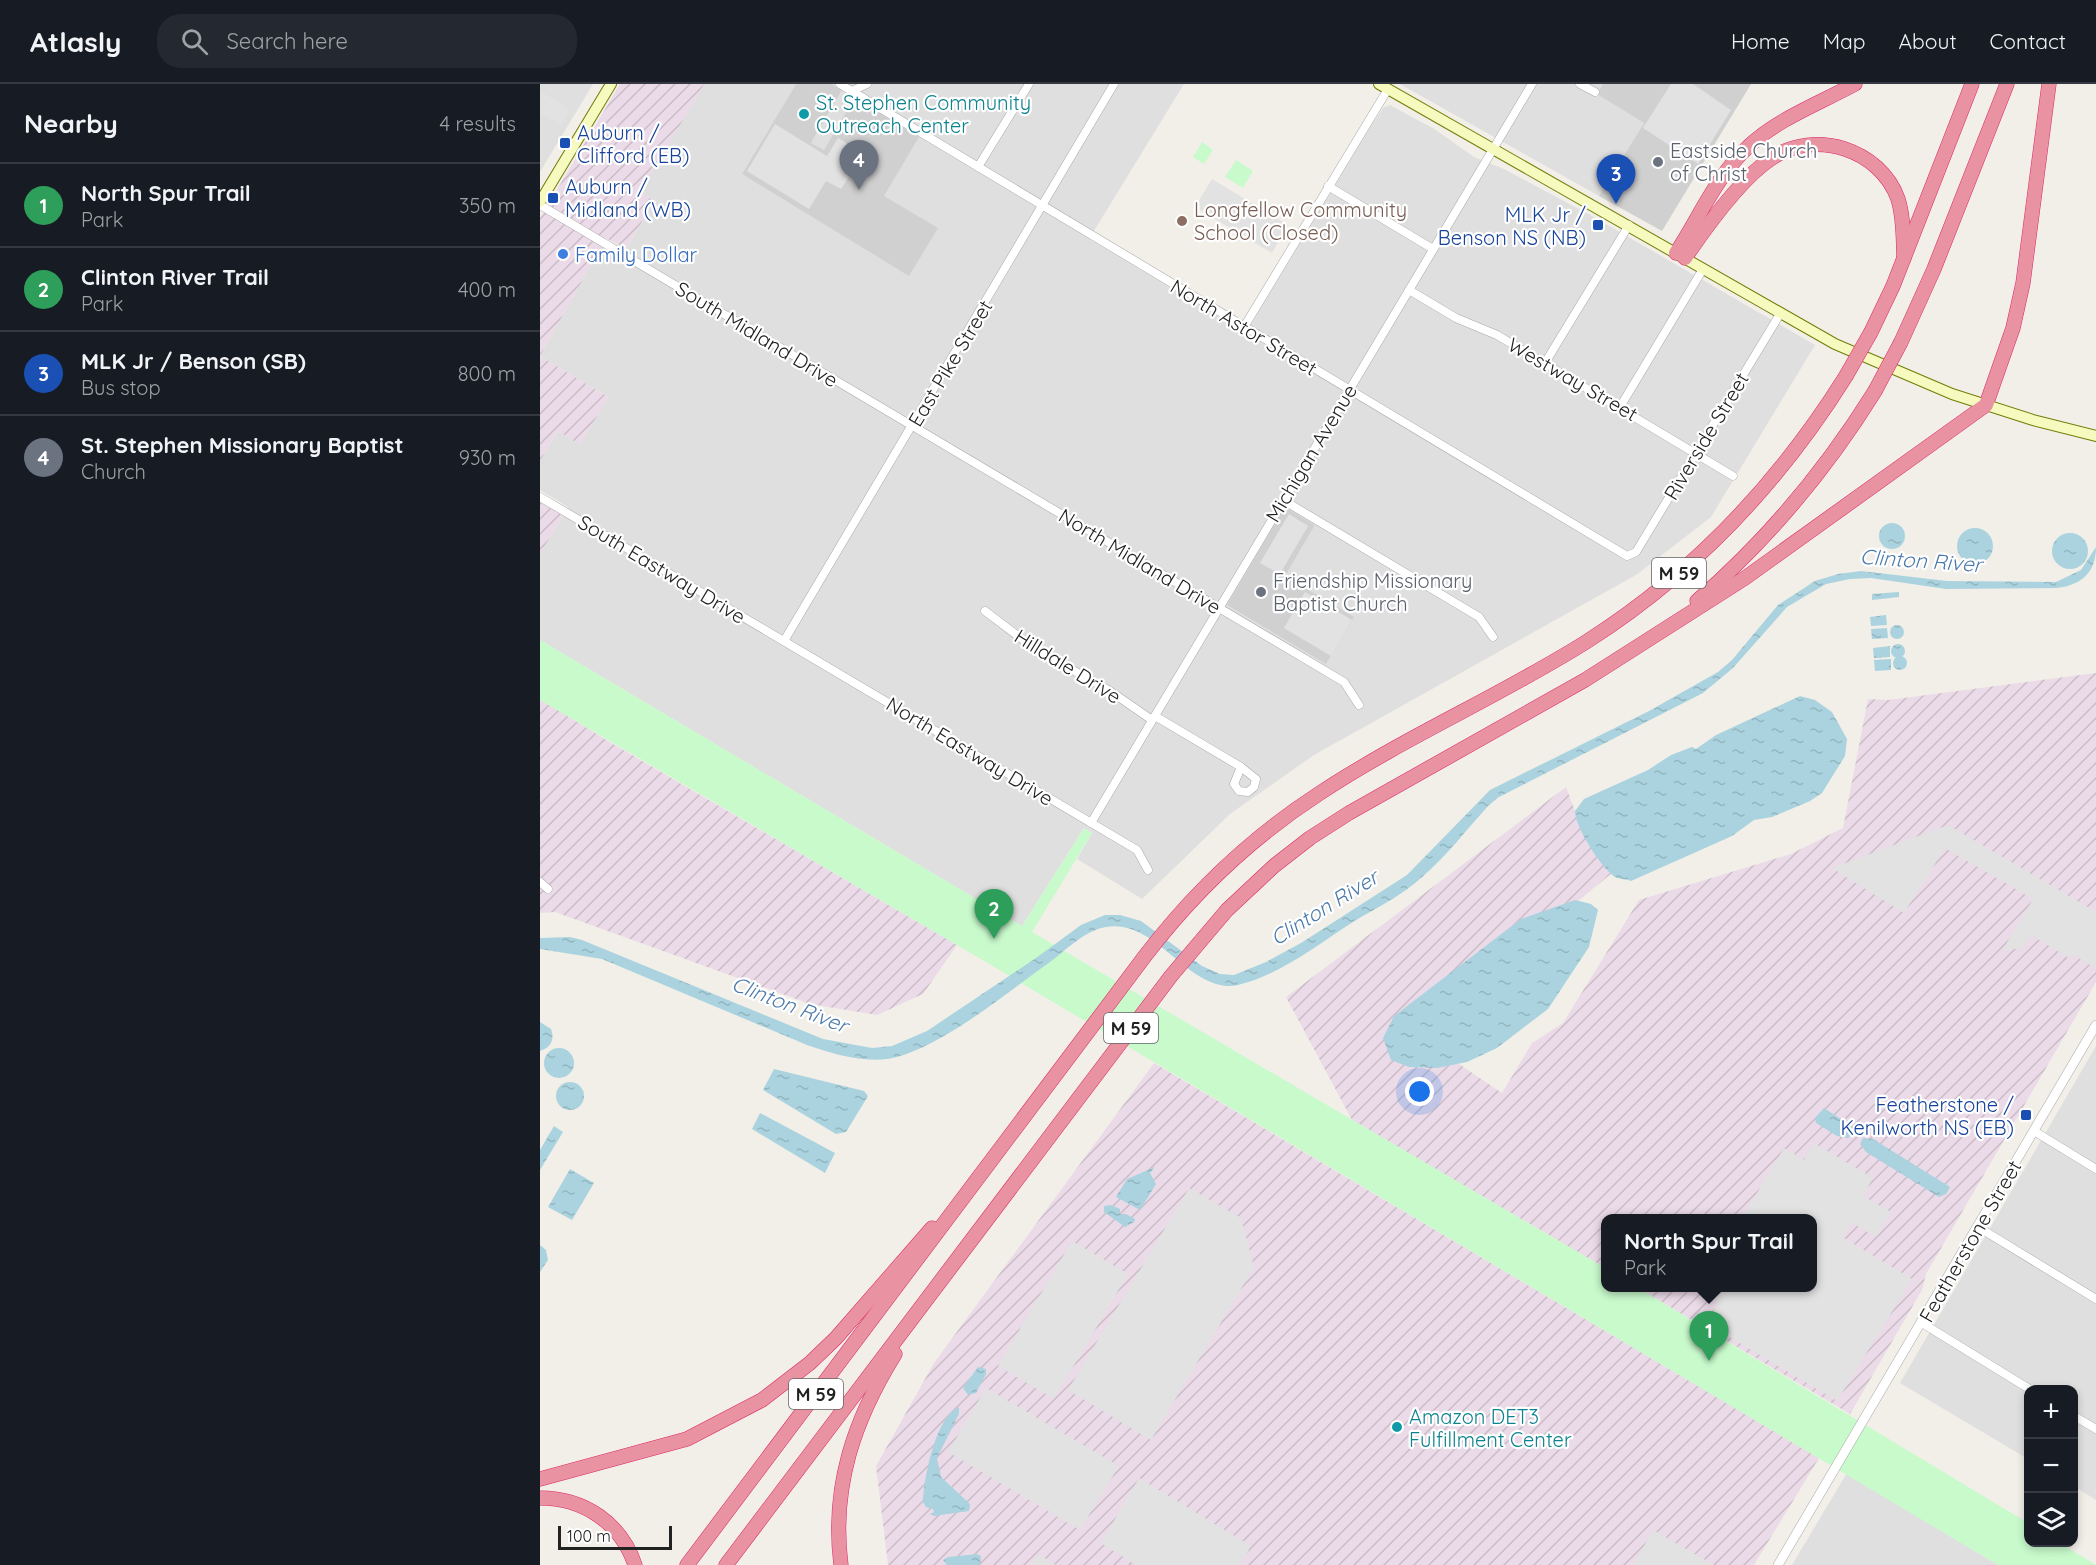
<!DOCTYPE html>
<html lang="en">
<head>
<meta charset="utf-8">
<style>
	body { margin:0; font-family:Quicksand,sans-serif; background:#242831; color:#f1f3f6 }
	.controls { position:absolute; right:18px; bottom:18px; display:grid; overflow:hidden; border-radius:12px; box-shadow:0 3px 9px #0003 }
	.controls button { width:54px; height:54px; display:grid; place-items:center; padding:0; border:0; border-bottom:2px solid #363941; background:#171b24; color:#f1f3f6; font:30px sans-serif }
	.scale { position:absolute; left:18px; bottom:15px; width:114px; box-sizing:border-box; padding-left:6px; border:3px solid #222; border-top:0; font-size:16px; line-height:21px; white-space:nowrap; color:#222; -webkit-text-stroke:4px #fff; paint-order:stroke }
	.you { position:absolute; left:880px; top:1008px; width:21px; height:21px; margin:-15px; border:4px solid #fff; border-radius:50%; background:#1a73e8; box-shadow:0 0 0 9px #1a73e833 }
	.badge { display:grid; place-items:center; width:39px; height:39px; border-radius:50%; background:#ea580c; color:#fff; font-size:20px; font-weight:700 }
	.pin { position:absolute; translate:-50% -50px; filter:drop-shadow(0 2px 3px #0008) }
	.pin::after { content:''; position:absolute; top:32px; width:21px; height:18px; background:inherit; clip-path:polygon(0 0,100% 0,50% 100%) }
	.popup { position:absolute; left:1061px; top:1130px; width:216px; height:78px; box-sizing:border-box; display:grid; place-content:center; border-radius:12px; background:#171b24; filter:drop-shadow(0 2px 4px #0005); font-size:20px; white-space:nowrap; color:#9ea1a6 }
	.popup b { font-size:22px; color:#f1f3f6 }
	.popup::after { content:''; position:absolute; left:50%; top:100%; margin-left:-12px; border:12px solid transparent; border-top-color:#171b24 }
	.list { margin:0; padding:0; list-style:none }
	h2 { display:flex; justify-content:space-between; align-items:center; height:78px; margin:0; padding:0 24px; font-size:26px }
	h2 small { font-size:20px; font-weight:400; color:#9ea1a6 }
	.list li { display:grid; grid-template-columns:39px 1fr auto; gap:18px; align-items:center; box-sizing:border-box; height:84px; padding:0 24px; border-top:2px solid #363941 }
	.list b { display:block; font-size:22px; white-space:nowrap }
	.list p { margin:0; font-size:20px; white-space:nowrap; color:#9ea1a6 }
	.list em { font-size:20px; font-style:normal; color:#9ea1a6 }
	.icon { flex:none; width:33px; height:33px; fill:none; stroke:currentColor; stroke-width:2; stroke-linecap:round; stroke-linejoin:round }
	.map { position:relative; flex:none; width:1556px; height:1481px; overflow:hidden }
	header { display:flex; align-items:center; gap:36px; box-sizing:border-box; height:84px; padding:0 30px; background:#171b24; border-bottom:2px solid #363941 }
	header strong { font-size:28px }
	nav { display:flex; gap:33px; margin-inline-start:auto; font-size:21px }
	.search { width:420px; height:54px; background:#242831; display:flex; align-items:center; gap:15px; box-sizing:border-box; padding:0 21px; border-radius:24px; color:#9ea1a6; font-size:22px }
	main { display:flex }
	aside { flex:1; background:#171b24 }
	.map>svg:first-child { display:block }
	.residential { fill:#e0dfdf; fill-rule:evenodd }
	.industrial { fill:url(#industrial-furrows) }
	.religious { fill:#d0d0d0 }
	.park { fill:#c8facc }
	.parking { fill:#e2e2e2 }
	.water { fill:url(#water-ripples) }
	.lines { fill:none; stroke-linecap:round; stroke-linejoin:round }
	.minor-casing { stroke:#a9a9a9; stroke-width:9 }
	.tertiary-casing { stroke:#a9a9a9; stroke-width:10 }
	.secondary-casing { stroke:#707d05; stroke-width:12 }
	.motorway-casing { stroke:#dc2a67; stroke-width:15 }
	.minor { stroke:#fff; stroke-width:8 }
	.tertiary { stroke:#fff; stroke-width:9 }
	.secondary { stroke:#f7fabf; stroke-width:10 }
	.motorway { stroke:#e892a2; stroke-width:14 }
	.motorway-bridge-casing { stroke:#dc2a67; stroke-width:15; stroke-linecap:butt }
	.motorway-bridge { stroke:#e892a2; stroke-width:14 }
	.culture-dot { fill:#0f9aa8; stroke:#fff; stroke-width:2 }
	.transit-dot { fill:#1a4fb4; stroke:#fff; stroke-width:2 }
	.worship-dot { fill:#6b7280; stroke:#fff; stroke-width:2 }
	.education-dot { fill:#8d6e63; stroke:#fff; stroke-width:2 }
	.shop-dot { fill:#3f7fe0; stroke:#fff; stroke-width:2 }
	.labels { text-anchor:middle; dominant-baseline:central; stroke-width:4.5; stroke-linejoin:round; paint-order:stroke }
	.shield { fill:#fff; stroke:#646464; stroke-width:1.5 }
	.shield-label { font-size:18px; font-weight:bold; fill:#222 }
	.culture-label { font-size:20px; fill:#0d838f; stroke:#fff; text-anchor:start }
	.transit-label { font-size:20px; fill:#164399; stroke:#fff; text-anchor:start }
	.worship-label { font-size:20px; fill:#5b616d; stroke:#fff; text-anchor:start }
	.education-label { font-size:20px; fill:#785e54; stroke:#fff; text-anchor:start }
	.shop-label { font-size:20px; fill:#366cbe; stroke:#fff; text-anchor:start }
	.street-label { font-size:20px; fill:#222; stroke:#fff }
	.water-label { font-size:21px; font-style:italic; fill:#4a7aab; stroke:#fff }
</style>
</head>
<body>
<header>
<strong>Atlasly</strong>
<div class="search"><svg class="icon" aria-label="search" viewBox="0 0 24 24"><circle cx="10" cy="10" r="6"/><path d="M15 15l6 6"/></svg>Search here</div>
<nav><a>Home</a><a>Map</a><a>About</a><a>Contact</a></nav>
</header>
<main>
<aside>
<h2>Nearby<small>4 results</small></h2>
<ul class="list">
<li><span class="badge" style="background:#2e9e5b">1</span><div><b>North Spur Trail</b><p>Park</p></div><em>350 m</em></li>
<li><span class="badge" style="background:#2e9e5b">2</span><div><b>Clinton River Trail</b><p>Park</p></div><em>400 m</em></li>
<li><span class="badge" style="background:#1a4fb4">3</span><div><b>MLK Jr / Benson (SB)</b><p>Bus stop</p></div><em>800 m</em></li>
<li><span class="badge" style="background:#6b7280">4</span><div><b>St. Stephen Missionary Baptist</b><p>Church</p></div><em>930 m</em></li>
</ul>
</aside>
<div class="map">
<svg width="1556" height="1481" viewBox="0 0 1556 1481">
	<defs>
		<pattern id="industrial-furrows" width="10" height="10" patternUnits="userSpaceOnUse" patternTransform="scale(1.5)"><rect width="10" height="10" fill="#ebdbe8"/><path d="M-1 1l2-2M0 10L10 0M9 11l2-2" fill="none" stroke="#c9bcc7"/></pattern>
		<pattern id="water-ripples" width="26" height="14" patternUnits="userSpaceOnUse" patternTransform="scale(1.5)"><rect width="26" height="14" fill="#aad3df"/><path d="M2 4q2-2 4 0t4 0M15 11q2-2 4 0t4 0" fill="none" stroke="#92b5bf"/></pattern>
	</defs>
	<rect width="100%" height="100%" fill="#f2efe9"/>
	<g class="residential">
		<path d="M0 0H53L0 88Z"/>
		<path d="M164 0H256L202 90 344 112 271 59 302 6 292 0H644L549 155 706 249 831 42 843 24 850 21 896 46 934 73 964 85 1052 132 1275 261 1171 433 1096 491 774 671 690 730 602 815 537 775 552 749 544 744 482 842 0 556V470L28 423 0 406V377L18 347 40 360 68 313 0 272 61 162 81 174 114 117 100 108ZM745 423 775 441 744 492Z"/>
		<path d="M860 0H1063L1058 10 1104 39 1059 112Z"/>
		<path d="M1556 962V1416L1534 1402V1306H1488V1375L1360 1299Z"/>
		<path d="M1307 1389 1458 1481H1252Z"/>
	</g>
	<g class="industrial">
		<path d="M80 0H164L101 108 114 117 86 165 66 154 0 272 68 313 40 361 18 347 0 377V134Z"/>
		<path d="M0 418 23 432 0 470Z"/>
		<path d="M1556 589V898L1386 1190 1382 1206 1310 1330 1098 1204H1272V1134H1066L1065 1184 812 1036 746 913 1026 703 1035 727 1072 789 876 951 962 1009 992 959 1023 939 1099 816 1251 770 1303 744 1328 615 1348 616Z"/>
		<path d="M0 615 68 657 417 861 383 910 337 931 270 920 15 828 0 829Z"/>
		<path d="M614 979 1279 1374 1214 1481H348L336 1382 394 1279Z"/>
	</g>
	<g class="religious">
		<path d="M256 0H292L302 6 271 59 284 66 315 13 379 53 344 112 398 144 369 192 202 90Z"/>
		<path d="M1063 0H1211L1122 147 1059 112 1104 39 1057 10Z"/>
		<path d="M745 423 775 441 745 492 814 533 786 580 687 521Z"/>
	</g>
	<g class="park">
		<path d="M662 58 673 66 664 80 653 73Z"/>
		<path d="M696 76 713 87 703 104 685 93Z"/>
		<path d="M0 556 482 842 544 744 552 749 492 848 1065 1184 1066 1204H1098L1488 1439V1458L1520 1459 1556 1481H1458L451 881 0 616Z"/>
	</g>
	<g class="parking">
		<path d="M1131 0H1153L1191 26 1158 80 1103 44Z"/>
		<path d="M0 7 30 25 21 41 0 29Z"/>
		<path d="M235 40 287 72 298 54 319 67 307 87 311 90 301 105 286 97 269 125 207 87Z"/>
		<path d="M672 95 748 141 732 169 655 123Z"/>
		<path d="M749 430 768 442 740 490 720 479Z"/>
		<path d="M765 508 812 536 791 572 744 544Z"/>
		<path d="M1408 741 1556 828V885L1532 870 1529 874 1491 851 1482 864 1462 867 1493 815 1405 764 1364 829 1292 784Z"/>
		<path d="M1274 1059 1333 1094 1323 1112 1351 1128 1336 1153 1311 1138 1302 1153 1372 1195 1297 1317 1166 1239 1178 1218 1159 1206 1160 1204H1272V1134H1202L1244 1064 1264 1076Z"/>
		<path d="M649 1104 701 1134 714 1183 611 1356 528 1306Z"/>
		<path d="M532 1157 588 1190 514 1315 458 1282Z"/>
		<path d="M446 1304 579 1382 540 1446 408 1368Z"/>
		<path d="M599 1394 711 1462 700 1481H596L561 1459Z"/>
		<path d="M1113 1446 1174 1481H1093Z"/>
		<path d="M498 1470 516 1481H491Z"/>
	</g>
	<g class="water">
		<circle cx="1352" cy="452" r="13"/>
		<circle cx="1435" cy="462" r="18"/>
		<circle cx="1530" cy="467" r="18"/>
		<path d="M1556 463C1556 488 1542 501 1517 504L1406 505 1331 494 1310 495 1286 500 1247 523 1193 584 1163 609 959 713 949 721C927 745 906 773 881 794 861 812 836 824 813 838 777 861 740 891 698 901 691 903 683 902 676 900 635 887 606 829 558 845 540 851 525 867 510 878 469 907 396 968 347 975 320 978 293 970 267 961L62 875 0 865V854L30 853 42 856 283 955 332 964 352 962 387 947 496 874 541 841 565 831H580L601 837 662 882 680 890 694 891 726 878 761 859 867 791 950 706 1109 627 1178 588 1192 576 1238 521 1275 497 1298 490 1321 487 1407 497 1516 498 1541 486Z"/>
		<path d="M1359 508V513L1332 516V510Z"/>
		<path d="M1346 531 1347 541 1331 542 1330 533Z"/>
		<circle cx="1357" cy="548" r="7"/>
		<path d="M1347 544 1348 554 1332 555 1331 545Z"/>
		<circle cx="1358" cy="567" r="7"/>
		<path d="M1350 562V573L1334 574 1333 564Z"/>
		<circle cx="1360" cy="579" r="7"/>
		<path d="M1351 575V586L1335 587 1334 576Z"/>
		<path d="M1260 612 1275 616 1292 628 1307 655 1305 672 1282 709 1270 717 1232 733 1214 736 1192 752 1091 797C1086 795 1081 795 1077 794 1063 788 1034 741 1035 727L1044 715 1108 686 1131 671 1152 663 1156 665 1176 651Z"/>
		<path d="M1035 816 1051 820 1058 826 1049 863 1008 925 957 964 927 978 897 984 869 983 851 976 843 954 854 932 981 835Z"/>
		<path d="M0 938 11 945C15 955 11 964 0 967Z"/>
		<circle cx="19" cy="979" r="15"/>
		<path d="M234 985 324 1007 328 1012 306 1048 296 1050 223 1006Z"/>
		<circle cx="30" cy="1012" r="14"/>
		<path d="M1284 1024 1313 1043 1314 1049 1308 1054 1297 1052 1276 1039 1275 1034Z"/>
		<path d="M220 1029 295 1069 285 1089 212 1045Z"/>
		<path d="M14 1042 23 1048 0 1086V1066Z"/>
		<path d="M1323 1054 1333 1055 1410 1103 1406 1110 1399 1113 1326 1068 1320 1060Z"/>
		<path d="M615 1083 610 1089 616 1100 600 1126 576 1113 587 1095Z"/>
		<path d="M30 1085 54 1099 32 1136 8 1123Z"/>
		<path d="M571 1121 580 1125V1130H586L595 1135 594 1138 585 1143 564 1128V1122Z"/>
		<path d="M0 1161 6 1166 8 1176 0 1188Z"/>
		<path d="M438 1283 446 1285V1290L436 1309 428 1311 423 1304Z"/>
		<path d="M419 1323V1330L397 1374 401 1393 430 1420 429 1427 394 1432 390 1430 394 1428 393 1425 386 1423 383 1418C384 1395 395 1333 419 1323Z"/>
		<path d="M437 1470 441 1472 440 1481H407L403 1476 408 1473Z"/>
	</g>
	<g class="lines">
		<defs>
			<g id="minor">
				<path d="M300 0 1087 472 1096 468 1240 230"/>
				<path d="M1040 0 1055 8"/>
				<path d="M312 7 327 0"/>
				<path d="M438 83 489 0"/>
				<path d="M788 102 893 165"/>
				<path d="M0 121 804 598 819 621"/>
				<path d="M869 206 916 234 957 251 1193 392"/>
				<path d="M704 243 848 5"/>
				<path d="M1005 279 1089 141"/>
				<path d="M1080 323 1163 185"/>
				<path d="M0 413 597 766 608 786"/>
				<path d="M743 416 939 533 953 553"/>
				<path d="M445 527 495 565 570 607 612 636"/>
				<path d="M244 557 574 0"/>
				<path d="M615 632 701 683"/>
				<path d="M701 683 716 695 714 703 708 708 699 707 694 700Z"/>
				<path d="M551 739 992 0"/>
				<path d="M0 798 8 805"/>
				<path d="M1494 1047 1556 1085"/>
				<path d="M1438 1143 1556 1215"/>
				<path d="M1382 1239 1491 1306"/>
				<path d="M1534 1332 1556 1345"/>
			</g>
			<path id="tertiary" d="M1238 1481 1556 941"/>
			<g id="secondary">
				<path d="M839 0 1295 260 1412 310 1493 336 1556 352"/>
				<path d="M0 118 71 0"/>
			</g>
			<g id="motorway">
				<path d="M1136 169C1159 134 1177 91 1208 63 1237 35 1280 19 1315 0"/>
				<path d="M1145 174C1166 143 1201 94 1232 74 1275 45 1340 65 1358 115 1364 134 1363 155 1364 174"/>
				<path d="M1331 248 1353 202 1432 0"/>
				<path d="M1361 258 1394 185 1467 0"/>
				<path d="M1157 517C1227 456 1286 386 1335 307"/>
				<path d="M0 1395 147 1355 222 1316 270 1279 296 1254 392 1144"/>
				<path d="M0 1414C44 1414 81 1439 95 1481"/>
				<path d="M147 1481 605 872C654 808 712 753 780 709 865 653 960 612 1046 558 1153 490 1239 399 1306 292"/>
				<path d="M186 1481 631 892 687 826 734 782 770 754 809 729 1045 596 1205 494 1446 321 1473 244 1483 199 1509 0"/>
				<path d="M301 1481C291 1403 314 1336 355 1270"/>
			</g>
		</defs>
		<use href="#minor" class="minor-casing"/>
		<use href="#tertiary" class="tertiary-casing"/>
		<use href="#secondary" class="secondary-casing"/>
		<use href="#motorway" class="motorway-casing"/>
		<use href="#minor" class="minor"/>
		<use href="#tertiary" class="tertiary"/>
		<use href="#secondary" class="secondary"/>
		<use href="#motorway" class="motorway"/>
		<defs>
			<g id="motorway-bridge">
				<path d="M1306 292 1331 248"/>
				<path d="M1335 307 1361 258"/>
			</g>
		</defs>
		<use href="#motorway-bridge" class="motorway-bridge-casing"/>
		<use href="#motorway-bridge" class="motorway-bridge"/>
	</g>
	<g class="culture-dot">
		<circle cx="264" cy="30" r="6"/>
		<circle cx="857" cy="1343" r="6"/>
	</g>
	<g class="transit-dot">
		<rect x="19" y="53" width="12" height="12" rx="3"/>
		<rect x="7" y="108" width="12" height="12" rx="3"/>
		<rect x="1052" y="135" width="12" height="12" rx="3"/>
		<rect x="1480" y="1025" width="12" height="12" rx="3"/>
	</g>
	<g class="worship-dot">
		<circle cx="1118" cy="78" r="6"/>
		<circle cx="721" cy="508" r="6"/>
	</g>
	<circle class="education-dot" cx="642" cy="137" r="6"/>
	<circle class="shop-dot" cx="23" cy="170" r="6"/>
	<g class="labels">
		<g class="shield">
			<rect x="1112" y="474" width="54" height="30" rx="4.5"/>
			<rect x="564" y="929" width="54" height="30" rx="4.5"/>
			<rect x="249" y="1295" width="54" height="30" rx="4.5"/>
		</g>
		<g class="shield-label">
			<text x="1139" y="489">M 59</text>
			<text x="591" y="944">M 59</text>
			<text x="276" y="1310">M 59</text>
		</g>
		<g class="culture-label">
			<text x="276" y="18">St. Stephen Community<tspan x="276" dy="23">Outreach Center</tspan></text>
			<text x="869" y="1332">Amazon DET3<tspan x="869" dy="23">Fulfillment Center</tspan></text>
		</g>
		<g class="transit-label">
			<text x="37" y="48">Auburn /<tspan x="37" dy="23">Clifford (EB)</tspan></text>
			<text x="25" y="102">Auburn /<tspan x="25" dy="23">Midland (WB)</tspan></text>
			<text x="1046" y="130" text-anchor="end">MLK Jr /<tspan x="1046" dy="23">Benson NS (NB)</tspan></text>
			<text x="1474" y="1020" text-anchor="end">Featherstone /<tspan x="1474" dy="23">Kenilworth NS (EB)</tspan></text>
		</g>
		<g class="worship-label">
			<text x="1130" y="66">Eastside Church<tspan x="1130" dy="23">of Christ</tspan></text>
			<text x="733" y="496">Friendship Missionary<tspan x="733" dy="23">Baptist Church</tspan></text>
		</g>
		<g class="education-label">
			<text x="654" y="125">Longfellow Community<tspan x="654" dy="23">School (Closed)</tspan></text>
		</g>
		<g class="shop-label">
			<text x="35" y="170">Family Dollar</text>
		</g>
		<g class="street-label">
			<text transform="translate(704 243) rotate(31)">North Astor Street</text>
			<text transform="translate(217 250) rotate(31)">South Midland Drive</text>
			<text transform="translate(410 279) rotate(-59)">East Pike Street</text>
			<text transform="translate(1033 295) rotate(30)">Westway Street</text>
			<text transform="translate(1166 352) rotate(-59)">Riverside Street</text>
			<text transform="translate(771 369) rotate(-59)">Michigan Avenue</text>
			<text transform="translate(600 477) rotate(31)">North Midland Drive</text>
			<text transform="translate(122 485) rotate(31)">South Eastway Drive</text>
			<text transform="translate(528 582) rotate(32)">Hilldale Drive</text>
			<text transform="translate(430 667) rotate(31)">North Eastway Drive</text>
			<text transform="translate(1430 1157) rotate(-60)">Featherstone Street</text>
		</g>
		<g class="water-label">
			<text transform="translate(1381 476) rotate(4)">Clinton River</text>
			<text transform="translate(784 823) rotate(-32)">Clinton River</text>
			<text transform="translate(250 920) rotate(21)">Clinton River</text>
		</g>
	</g>
</svg>
<div class="controls">
<button>+</button>
<button>−</button>
<button><svg class="icon" aria-label="layers" viewBox="0 0 24 24"><path d="M12 4l9 5-9 5-9-5zM3 14l9 5 9-5"/></svg></button>
</div>
<div class="scale">100 m</div>
<div class="you"></div>
<div class="pin badge" style="left:1169px;top:1277px;background:#2e9e5b">1</div>
<div class="popup"><b>North Spur Trail</b>Park</div>
<div class="pin badge" style="left:454px;top:855px;background:#2e9e5b">2</div>
<div class="pin badge" style="left:1076px;top:120px;background:#1a4fb4">3</div>
<div class="pin badge" style="left:319px;top:106px;background:#6b7280">4</div>
</div>
</main>
</body>
</html>
